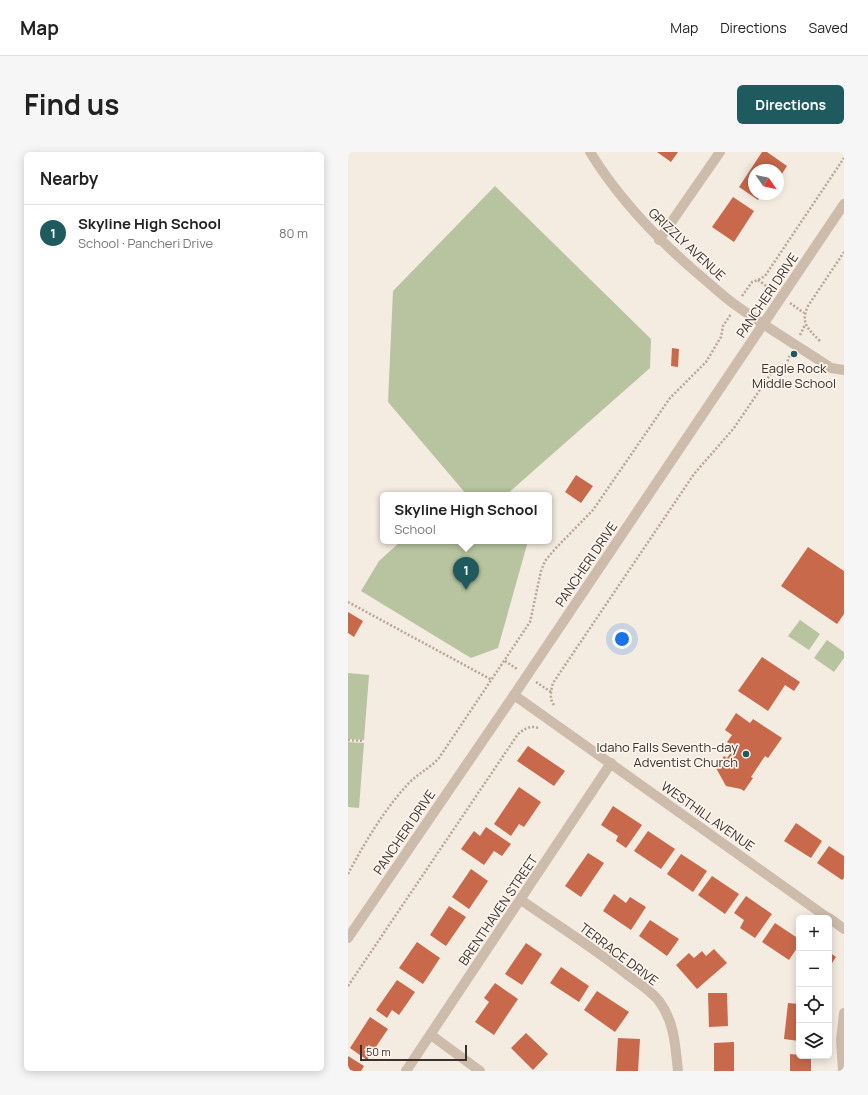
<!DOCTYPE html>
<html lang="en">
<head>
<meta charset="utf-8">
<style>
	body { margin:0; font-family:Manrope,sans-serif; background:#f6f6f6; color:#222 }
	.controls { position:absolute; right:12px; bottom:12px; display:grid; overflow:hidden; border-radius:6px; box-shadow:0 2px 10px #0003 }
	.controls button { width:36px; height:36px; display:grid; place-items:center; padding:0; border:0; border-bottom:1px solid #e0e0e0; background:#fff; color:#222; font:20px sans-serif }
	.compass { position:absolute; left:400px; top:12px; width:36px; height:36px; border-radius:50%; background:#fff; box-shadow:0 2px 10px #0003; rotate:124deg }
	.scale { position:absolute; left:12px; bottom:10px; width:107px; box-sizing:border-box; padding-left:4px; border:2px solid #3b302b; border-top:0; font-size:11px; line-height:14px; white-space:nowrap; color:#3b302b; -webkit-text-stroke:3px #fbf5ee; paint-order:stroke }
	.you { position:absolute; left:274px; top:487px; width:14px; height:14px; margin:-10px; border:3px solid #fff; border-radius:50%; background:#1a73e8; box-shadow:0 0 0 6px #1a73e833 }
	.badge { display:grid; place-items:center; width:26px; height:26px; border-radius:50%; background:#1f5a5e; color:#fff; font-size:13px; font-weight:700 }
	.pin { position:absolute; translate:-50% -33px; filter:drop-shadow(0 1px 2px #0008) }
	.pin::after { content:''; position:absolute; top:21px; width:14px; height:12px; background:inherit; clip-path:polygon(0 0,100% 0,50% 100%) }
	.popup { position:absolute; left:32px; top:340px; width:172px; height:52px; box-sizing:border-box; display:grid; place-content:center; border-radius:6px; background:#fff; filter:drop-shadow(0 1px 3px #0005); font-size:13px; white-space:nowrap; color:#767676 }
	.popup b { font-size:15px; color:#222 }
	.popup::after { content:''; position:absolute; left:50%; top:100%; margin-left:-8px; border:8px solid transparent; border-top-color:#fff }
	.list { margin:0; padding:0; list-style:none }
	h2 { display:flex; justify-content:space-between; align-items:center; height:52px; margin:0; padding:0 16px; font-size:17px }
	h2 small { font-size:13px; font-weight:400; color:#767676 }
	.list li { display:grid; grid-template-columns:26px 1fr auto; gap:12px; align-items:center; box-sizing:border-box; height:56px; padding:0 16px; border-top:1px solid #e0e0e0 }
	.list b { display:block; font-size:15px; white-space:nowrap }
	.list p { margin:0; font-size:13px; white-space:nowrap; color:#767676 }
	.list em { font-size:13px; font-style:normal; color:#767676 }
	.icon { flex:none; width:22px; height:22px; fill:none; stroke:currentColor; stroke-width:2; stroke-linecap:round; stroke-linejoin:round }
	.map { position:relative; flex:none; width:496px; height:919px; overflow:hidden; border-radius:6px }
	header { display:flex; align-items:center; gap:24px; box-sizing:border-box; height:56px; padding:0 20px; background:#fff; border-bottom:1px solid #e0e0e0 }
	header strong { font-size:19px }
	nav { display:flex; gap:22px; margin-inline-start:auto; font-size:14px }
	.intro { display:flex; align-items:center; justify-content:space-between; box-sizing:border-box; height:96px; padding:0 24px }
	h1 { margin:0; font-size:28px }
	.button { padding:10px 18px; border-radius:6px; background:#1f5a5e; color:#fff; font-size:14px; font-weight:700 }
	main { display:flex; gap:24px; padding:0 24px }
	aside { flex:1; background:#fff; border-radius:6px; box-shadow:0 2px 10px #0003 }
	.map>svg:first-child { display:block }
	.green { fill:#b8c4a0 }
	.building { fill:#c8694b }
	.lines { fill:none; stroke-linecap:round; stroke-linejoin:round }
	.path { stroke:#b9a596; stroke-width:2.5; stroke-dasharray:2 2; stroke-linecap:butt }
	.minor { stroke:#cdbbac; stroke-width:10 }
	.poi-dot { fill:#1f5a5e; stroke:#fbf5ee; stroke-width:1.5 }
	.labels { text-anchor:middle; dominant-baseline:central; stroke-width:3.5; stroke-linejoin:round; paint-order:stroke }
	.street-label { font-size:13px; fill:#3b302b; stroke:#fbf5ee }
	.poi-label { font-size:13px; fill:#3b302b; stroke:#fbf5ee }
</style>
</head>
<body>
<header>
<strong>Map</strong>
<nav><a>Map</a><a>Directions</a><a>Saved</a></nav>
</header>
<div class="intro"><h1>Find us</h1><a class="button">Directions</a></div>
<main>
<aside>
<h2>Nearby<small></small></h2>
<ul class="list">
<li><span class="badge">1</span><div><b>Skyline High School</b><p>School · Pancheri Drive</p></div><em>80 m</em></li>
</ul>
</aside>
<div class="map">
<svg width="496" height="919" viewBox="0 0 496 919">
	<rect width="100%" height="100%" fill="#f4ebe1"/>
	<g class="green">
		<path d="M147 34 303 187 302 216 158 343H119L40 250 45 139Z"/>
		<path d="M53 389H180L150 496 123 506 13 439 31 409Z"/>
		<path d="M452 468 472 482 461 498 440 484Z"/>
		<path d="M479 488 496 500V506L486 520 466 506Z"/>
		<path d="M0 521 21 523 16 588 0 587Z"/>
		<path d="M0 590 16 591 11 656 0 655Z"/>
	</g>
	<g class="building">
		<path d="M309 0H330L323 10Z"/>
		<path d="M414 0H419L439 14 430 28V18H406V42H414L410 48 391 35Z"/>
		<path d="M385 45 406 59 386 90 364 75Z"/>
		<path d="M324 196 331 197 330 215 323 214Z"/>
		<path d="M228 323 245 334 233 351 217 340Z"/>
		<path d="M460 395 496 419V462L489 472 433 434Z"/>
		<path d="M0 460 15 469 6 485 0 481Z"/>
		<path d="M414 505 452 530 446 539 437 533 420 559 390 539Z"/>
		<path d="M388 561 402 571 405 567 434 586 420 606 417 604 403 625 405 626 396 639 393 637 378 634 368 616 376 604 379 606 387 595 379 590 384 583 377 578Z"/>
		<path d="M180 594 217 619 206 634 169 609Z"/>
		<path d="M171 635 193 650 176 675 171 672 163 684 146 672Z"/>
		<path d="M265 654 294 673 278 696 268 689 270 684 253 673Z"/>
		<path d="M448 671 474 689 463 706 436 689Z"/>
		<path d="M138 675 163 692 154 704 146 699 136 713 113 697 126 679 132 684Z"/>
		<path d="M300 679 327 697 313 717 286 699Z"/>
		<path d="M481 694 496 704V726L494 728 469 711Z"/>
		<path d="M240 701 256 711 233 745 217 734Z"/>
		<path d="M333 702 359 719 345 740 319 722Z"/>
		<path d="M123 717 140 729 121 757 104 745Z"/>
		<path d="M364 724 391 742 377 762 350 743Z"/>
		<path d="M266 742 278 751 282 745 298 755 283 778 255 759Z"/>
		<path d="M398 744 424 762 407 786 392 776 396 768 386 761Z"/>
		<path d="M101 754 118 765 98 794 82 783Z"/>
		<path d="M302 768 331 787 319 804 291 784Z"/>
		<path d="M427 771 451 787V793L441 808 414 790Z"/>
		<path d="M69 790 92 806 75 832 51 816Z"/>
		<path d="M178 791 194 802 174 833 157 822Z"/>
		<path d="M366 797 379 811 349 837 328 813 341 801 346 806 354 799 358 804Z"/>
		<path d="M481 800 488 805 481 816Z"/>
		<path d="M213 815 241 834 231 850 202 831Z"/>
		<path d="M49 828 67 840 51 863 44 858 39 866 28 858Z"/>
		<path d="M147 831 170 847 146 883 127 870 141 850 136 846Z"/>
		<path d="M249 839 281 860 267 880 236 858Z"/>
		<path d="M360 841H379L380 874 361 875Z"/>
		<path d="M440 851 451 852V889L436 887Z"/>
		<path d="M22 865 40 877 19 908 2 896Z"/>
		<path d="M178 881 200 902 185 918 163 896Z"/>
		<path d="M270 886 292 887 290 919H268Z"/>
		<path d="M386 890V919H366V891Z"/>
		<path d="M442 902 463 904V919H442Z"/>
		<path d="M0 904 16 914 13 919H0Z"/>
	</g>
	<g class="lines">
		<g class="path">
			<path d="M410 128 425 139"/>
			<path d="M394 144 404 130 410 128 417 124 496 6"/>
			<path d="M442 151 456 161"/>
			<path d="M452 183 457 173"/>
			<path d="M472 189C460 177 452 171 460 154L496 100"/>
			<path d="M438 213 442 203"/>
			<path d="M0 450 144 528"/>
			<path d="M157 509 169 517"/>
			<path d="M188 530 203 540"/>
			<path d="M206 553C201 547 203 538 205 531L346 322 386 276 424 220 433 213 443 214"/>
			<path d="M0 588 16 589"/>
			<path d="M0 722C17 690 36 658 60 632 69 622 81 617 91 606L182 470 193 419 197 409 207 397 245 358 322 246 358 210 373 185 375 174 383 162"/>
			<path d="M0 834 170 582C176 577 182 573 190 576"/>
		</g>
		<g class="minor">
			<path d="M242 0C272 49 312 90 356 127 367 136 377 146 389 154 419 176 452 195 483 216L496 218"/>
			<path d="M311 88 372 0"/>
			<path d="M166 543 480 766"/>
			<path d="M173 748C209 773 246 796 281 824 291 831 303 839 311 849 327 871 327 893 330 919"/>
			<path d="M481 766 496 777"/>
			<path d="M0 786 166 543 496 52"/>
			<path d="M83 883 132 919"/>
			<path d="M58 919 263 611"/>
			<path d="M495 919 493 888 496 861"/>
		</g>
	</g>
	<g class="poi-dot">
		<circle cx="446" cy="202" r="4"/>
		<circle cx="398" cy="602" r="4"/>
	</g>
	<g class="labels">
		<g class="street-label">
			<text transform="translate(339 92) rotate(43)">GRIZZLY AVENUE</text>
			<text transform="translate(419 143) rotate(-56)">PANCHERI DRIVE</text>
			<text transform="translate(238 412) rotate(-56)">PANCHERI DRIVE</text>
			<text transform="translate(360 664) rotate(35)">WESTHILL AVENUE</text>
			<text transform="translate(56 680) rotate(-56)">PANCHERI DRIVE</text>
			<text transform="translate(150 758) rotate(-56)">BRENTHAVEN STREET</text>
			<text transform="translate(271 802) rotate(37)">TERRACE DRIVE</text>
		</g>
		<g class="poi-label">
			<text x="446" y="216">Eagle Rock<tspan x="446" dy="15">Middle School</tspan></text>
			<text x="390" y="595" text-anchor="end">Idaho Falls Seventh-day<tspan x="390" dy="15">Adventist Church</tspan></text>
		</g>
	</g>
</svg>
<div class="controls">
<button>+</button>
<button>−</button>
<button><svg class="icon" aria-label="locate" viewBox="0 0 24 24"><circle cx="12" cy="12" r="6"/><path d="M12 2v4M12 18v4M2 12h4M18 12h4"/></svg></button>
<button><svg class="icon" aria-label="layers" viewBox="0 0 24 24"><path d="M12 4l9 5-9 5-9-5zM3 14l9 5 9-5"/></svg></button>
</div>
<svg class="compass" viewBox="-18 -18 36 36"><path d="M0-13l5 13h-10z" fill="#e53935"/><path d="M0 13l5-13h-10z" fill="#767676"/></svg>
<div class="scale">50 m</div>
<div class="you"></div>
<div class="pin badge" style="left:118px;top:438px">1</div>
<div class="popup"><b>Skyline High School</b>School</div>
</div>
</main>
</body>
</html>
